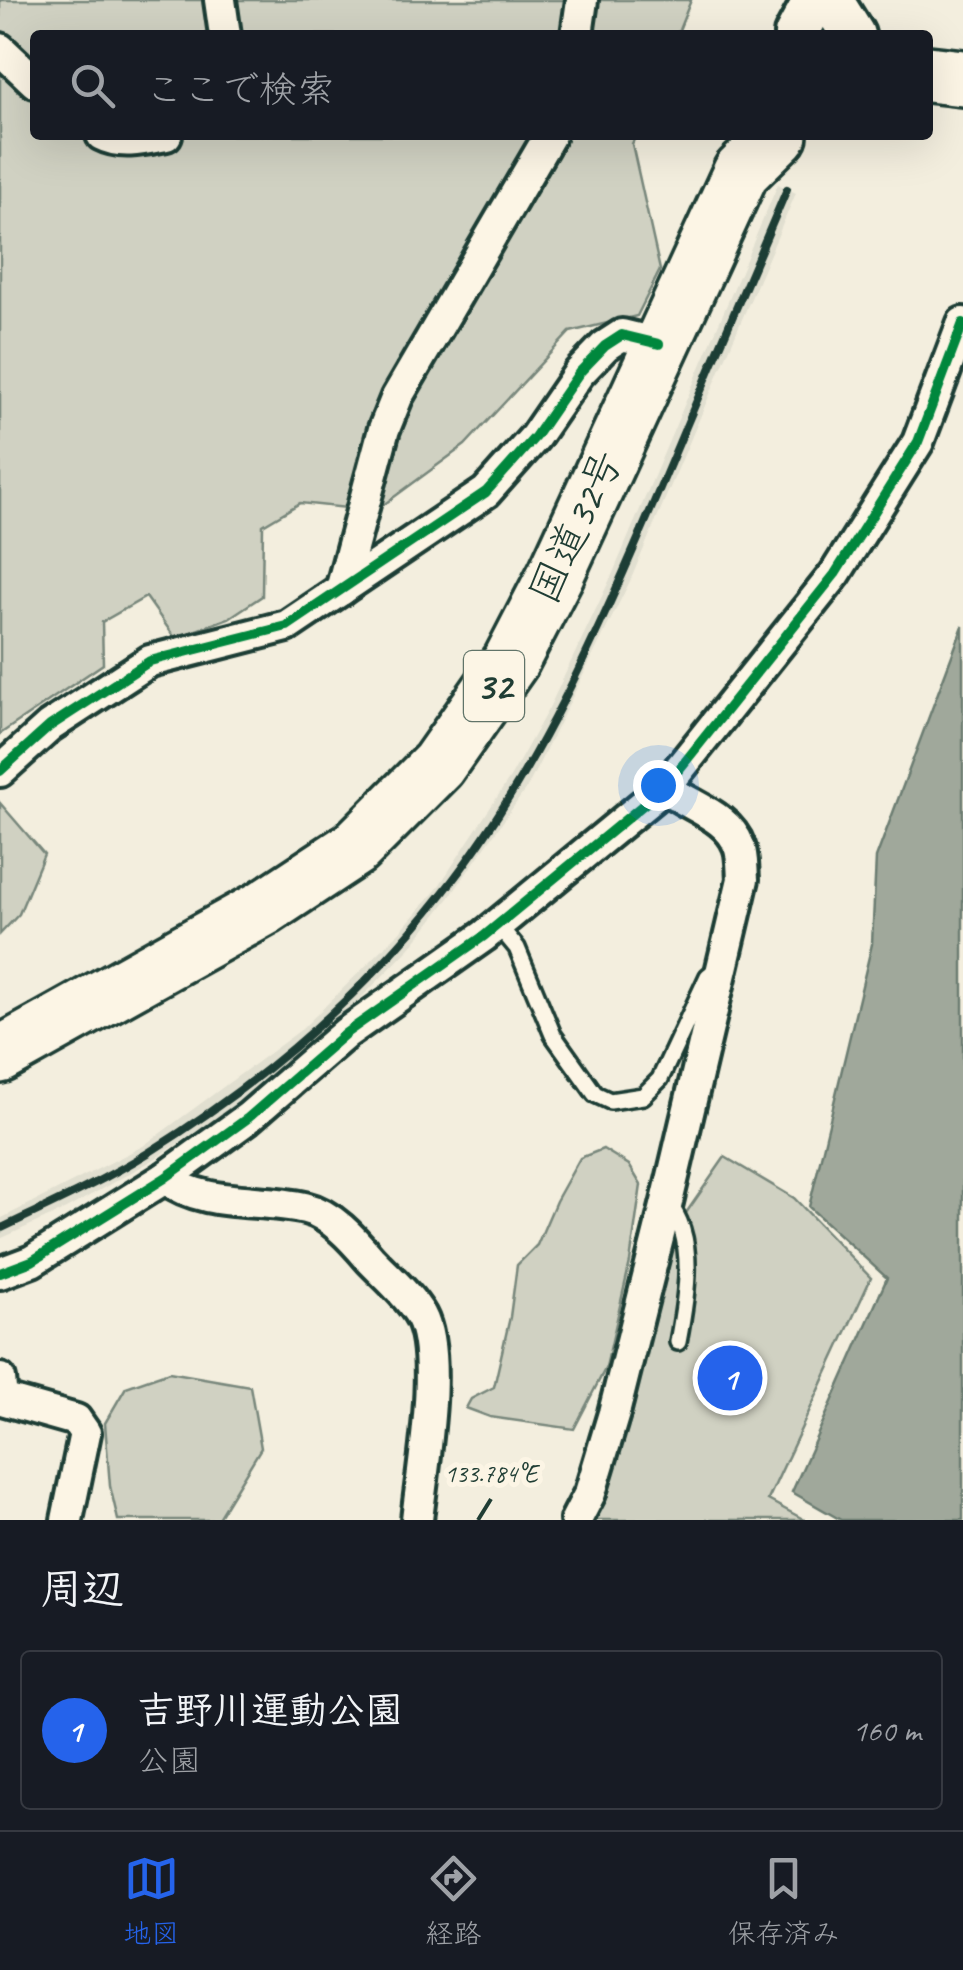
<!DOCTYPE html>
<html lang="ja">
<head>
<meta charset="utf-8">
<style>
	body { margin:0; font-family:Caveat,"Klee One",sans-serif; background:#20242c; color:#f1f3f6 }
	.you { position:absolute; left:658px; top:785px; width:35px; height:35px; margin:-25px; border:8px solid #fff; border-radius:50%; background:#1a73e8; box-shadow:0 0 0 15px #1a73e833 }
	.badge { display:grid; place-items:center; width:65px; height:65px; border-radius:50%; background:#2563eb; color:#fff; font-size:32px; font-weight:700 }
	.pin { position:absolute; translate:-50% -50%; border:5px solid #fff; box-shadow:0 2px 10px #0006 }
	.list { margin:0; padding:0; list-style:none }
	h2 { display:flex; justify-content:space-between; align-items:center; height:130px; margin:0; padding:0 40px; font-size:42px }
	h2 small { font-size:32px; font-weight:400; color:#9ea1a6 }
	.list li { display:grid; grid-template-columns:65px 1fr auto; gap:30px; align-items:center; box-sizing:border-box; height:160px; margin:0 20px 20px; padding:0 20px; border:2px solid #363941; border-radius:10px }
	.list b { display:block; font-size:38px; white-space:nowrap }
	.list p { margin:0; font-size:32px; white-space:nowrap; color:#9ea1a6 }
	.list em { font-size:32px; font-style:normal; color:#9ea1a6 }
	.icon { flex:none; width:55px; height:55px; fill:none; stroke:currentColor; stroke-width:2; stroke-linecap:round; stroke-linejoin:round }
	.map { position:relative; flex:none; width:963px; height:1520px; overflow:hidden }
	.search { position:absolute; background:#171b24; box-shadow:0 10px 40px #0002; left:30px; right:30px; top:30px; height:110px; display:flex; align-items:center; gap:25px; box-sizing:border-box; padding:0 35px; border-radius:10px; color:#9ea1a6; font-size:38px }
	.sheet { height:310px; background:#171b24 }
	nav { display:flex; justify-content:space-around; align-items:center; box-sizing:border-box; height:140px; border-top:2px solid #363941; background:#171b24; font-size:28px; color:#9ea1a6 }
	nav a { display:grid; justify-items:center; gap:5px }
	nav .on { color:#2563eb }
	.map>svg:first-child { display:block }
	.built { fill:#e1dfd0 }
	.green { fill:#d0d1c2; stroke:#78877b; stroke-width:2.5 }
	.water { fill:#a0a89b; stroke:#6c7d72; stroke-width:2.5 }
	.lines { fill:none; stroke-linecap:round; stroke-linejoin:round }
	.lane-casing { stroke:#1f3d34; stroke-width:22 }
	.street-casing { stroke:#1f3d34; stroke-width:38 }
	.secondary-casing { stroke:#1f3d34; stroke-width:50 }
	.highway-casing { stroke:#1f3d34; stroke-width:62 }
	.lane { stroke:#fcf5e5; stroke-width:15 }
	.street { stroke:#fcf5e5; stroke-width:30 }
	.secondary { stroke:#fcf5e5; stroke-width:42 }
	.highway { stroke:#fcf5e5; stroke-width:55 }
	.rail { stroke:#1f3d34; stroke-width:8 }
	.cycleway-casing { stroke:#fcf5e5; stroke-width:16 }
	.cycleway { stroke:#00873e; stroke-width:10 }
	.ticks { fill:none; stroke:#1f3d34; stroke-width:4 }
	.labels { text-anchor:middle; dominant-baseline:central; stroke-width:10; stroke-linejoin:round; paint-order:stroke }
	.shield { fill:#fcf5e5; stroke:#617469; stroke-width:2.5 }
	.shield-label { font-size:40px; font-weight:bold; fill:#1f3d34 }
	.street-label { font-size:42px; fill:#1f3d34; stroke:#fcf5e5 }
	.ticks-label { font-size:25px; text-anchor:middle; fill:#1f3d34; stroke:#fcf5e5; stroke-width:10; stroke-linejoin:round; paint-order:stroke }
</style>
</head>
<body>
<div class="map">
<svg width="963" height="1520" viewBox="0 0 963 1520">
	<rect width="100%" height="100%" fill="#f3eede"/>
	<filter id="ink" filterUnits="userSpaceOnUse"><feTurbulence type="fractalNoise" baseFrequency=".01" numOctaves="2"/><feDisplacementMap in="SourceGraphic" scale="20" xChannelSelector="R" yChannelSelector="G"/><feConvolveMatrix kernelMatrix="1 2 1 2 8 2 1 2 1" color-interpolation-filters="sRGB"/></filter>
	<g filter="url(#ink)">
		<path class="built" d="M778 184 796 193 630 581 528 786 449 898 409 949 364 995 313 1043 233 1107 153 1160 66 1209 0 1239V1219L143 1146 302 1029 396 936 437 889 511 776 550 706 613 573Z"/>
		<g class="green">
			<path d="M0 0H691L677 35H35V135H636L632 144 660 270 637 316 570 332 465 445 375 511 300 503 263 525 262 596 229 618 175 638 146 597 102 622 103 664 0 734Z"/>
			<path d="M0 803 44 854 19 914 0 934Z"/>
			<path d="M603 1149 629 1165 641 1185 630 1262 606 1367 574 1429 490 1417 466 1408 471 1399 494 1387 510 1317 517 1265 537 1245 556 1201 580 1158Z"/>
			<path d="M725 1157 794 1198 871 1278 768 1500 805 1520H593L612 1478 670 1236Z"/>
			<path d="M169 1372 250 1386 261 1448 217 1520H118L110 1486 105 1423 126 1387Z"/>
		</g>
		<path class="water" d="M963 626V1520H841L792 1492 887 1278 809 1207 872 944 876 858Z"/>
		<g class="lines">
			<defs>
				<g id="lane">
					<path d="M498 925 517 948 553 1035 595 1094 610 1101 643 1096 660 1079 708 976 713 972"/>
					<path d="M667 1202C698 1237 686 1300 678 1342"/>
				</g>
				<g id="street">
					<path d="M220 0 225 35"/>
					<path d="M577 35 582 0"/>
					<path d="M0 49 35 82"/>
					<path d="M102 135C121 145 145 139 166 135"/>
					<path d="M341 590 384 429 397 397 550 135"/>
					<path d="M0 771 50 726 150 661 287 626 486 492 535 437 579 373 605 346 622 335 659 344"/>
					<path d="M165 1178C206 1208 257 1197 305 1208 331 1214 353 1239 370 1259 386 1276 409 1295 421 1316 443 1357 422 1471 417 1520"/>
					<path d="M0 1273 32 1261 165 1178 248 1118 346 1033 484 936 665 787 835 574 918 442 963 323"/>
					<path d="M0 1379 2 1399 76 1420 85 1433 67 1520"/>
					<path d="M576 1520 590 1493 614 1413 667 1202 743 879C742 869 743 856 739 846 728 815 688 806 665 787"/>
				</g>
				<g id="secondary">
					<path d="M831 0 853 35"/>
					<path d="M796 35 815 0"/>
				</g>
				<g id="highway">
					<path d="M928 74 963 78"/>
					<path d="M0 1055 264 908 355 848 438 765 511 661 556 574 741 172 779 135"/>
				</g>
			</defs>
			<use href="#lane" class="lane-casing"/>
			<use href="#street" class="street-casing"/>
			<use href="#secondary" class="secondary-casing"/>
			<use href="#highway" class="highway-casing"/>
			<use href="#lane" class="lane"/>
			<use href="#street" class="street"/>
			<use href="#secondary" class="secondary"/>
			<use href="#highway" class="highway"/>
			<path class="rail" d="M0 1229C50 1205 101 1182 148 1153 259 1084 361 997 442 894 537 774 600 629 660 488 702 388 744 289 787 189"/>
			<defs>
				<g id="cycleway">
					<path d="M0 771 50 726 150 661 287 626 486 492 535 437 579 373 605 346 622 335 659 344"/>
					<path d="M0 1273 32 1261 165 1178 248 1118 346 1033 484 936 665 787 835 574 918 442 963 323"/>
				</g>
			</defs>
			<use href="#cycleway" class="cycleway-casing"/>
			<use href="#cycleway" class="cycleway"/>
		</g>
	</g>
	<path class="ticks" d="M478 1520 491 1499"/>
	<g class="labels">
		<rect class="shield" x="464" y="651" width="60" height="70" rx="8"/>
		<g class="shield-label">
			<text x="494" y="686">32</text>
		</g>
		<g class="street-label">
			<text transform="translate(576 527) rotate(-65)">国道32号</text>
		</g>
	</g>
	<g class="ticks-label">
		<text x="491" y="1482">133.784°E</text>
	</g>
</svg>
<div class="you"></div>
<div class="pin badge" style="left:730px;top:1378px">1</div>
<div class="search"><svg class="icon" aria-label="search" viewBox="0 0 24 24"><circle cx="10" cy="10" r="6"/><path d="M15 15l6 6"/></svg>ここで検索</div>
</div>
<section class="sheet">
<h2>周辺<small></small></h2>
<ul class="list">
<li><span class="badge">1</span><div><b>吉野川運動公園</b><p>公園</p></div><em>160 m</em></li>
</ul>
</section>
<nav>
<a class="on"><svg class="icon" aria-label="map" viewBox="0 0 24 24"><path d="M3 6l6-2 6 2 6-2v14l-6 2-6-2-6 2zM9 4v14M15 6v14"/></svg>地図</a>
<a><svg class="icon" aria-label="directions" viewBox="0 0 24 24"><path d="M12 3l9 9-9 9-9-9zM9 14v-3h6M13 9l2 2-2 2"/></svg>経路</a>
<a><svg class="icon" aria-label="saved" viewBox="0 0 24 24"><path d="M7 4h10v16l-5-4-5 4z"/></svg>保存済み</a>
</nav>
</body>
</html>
